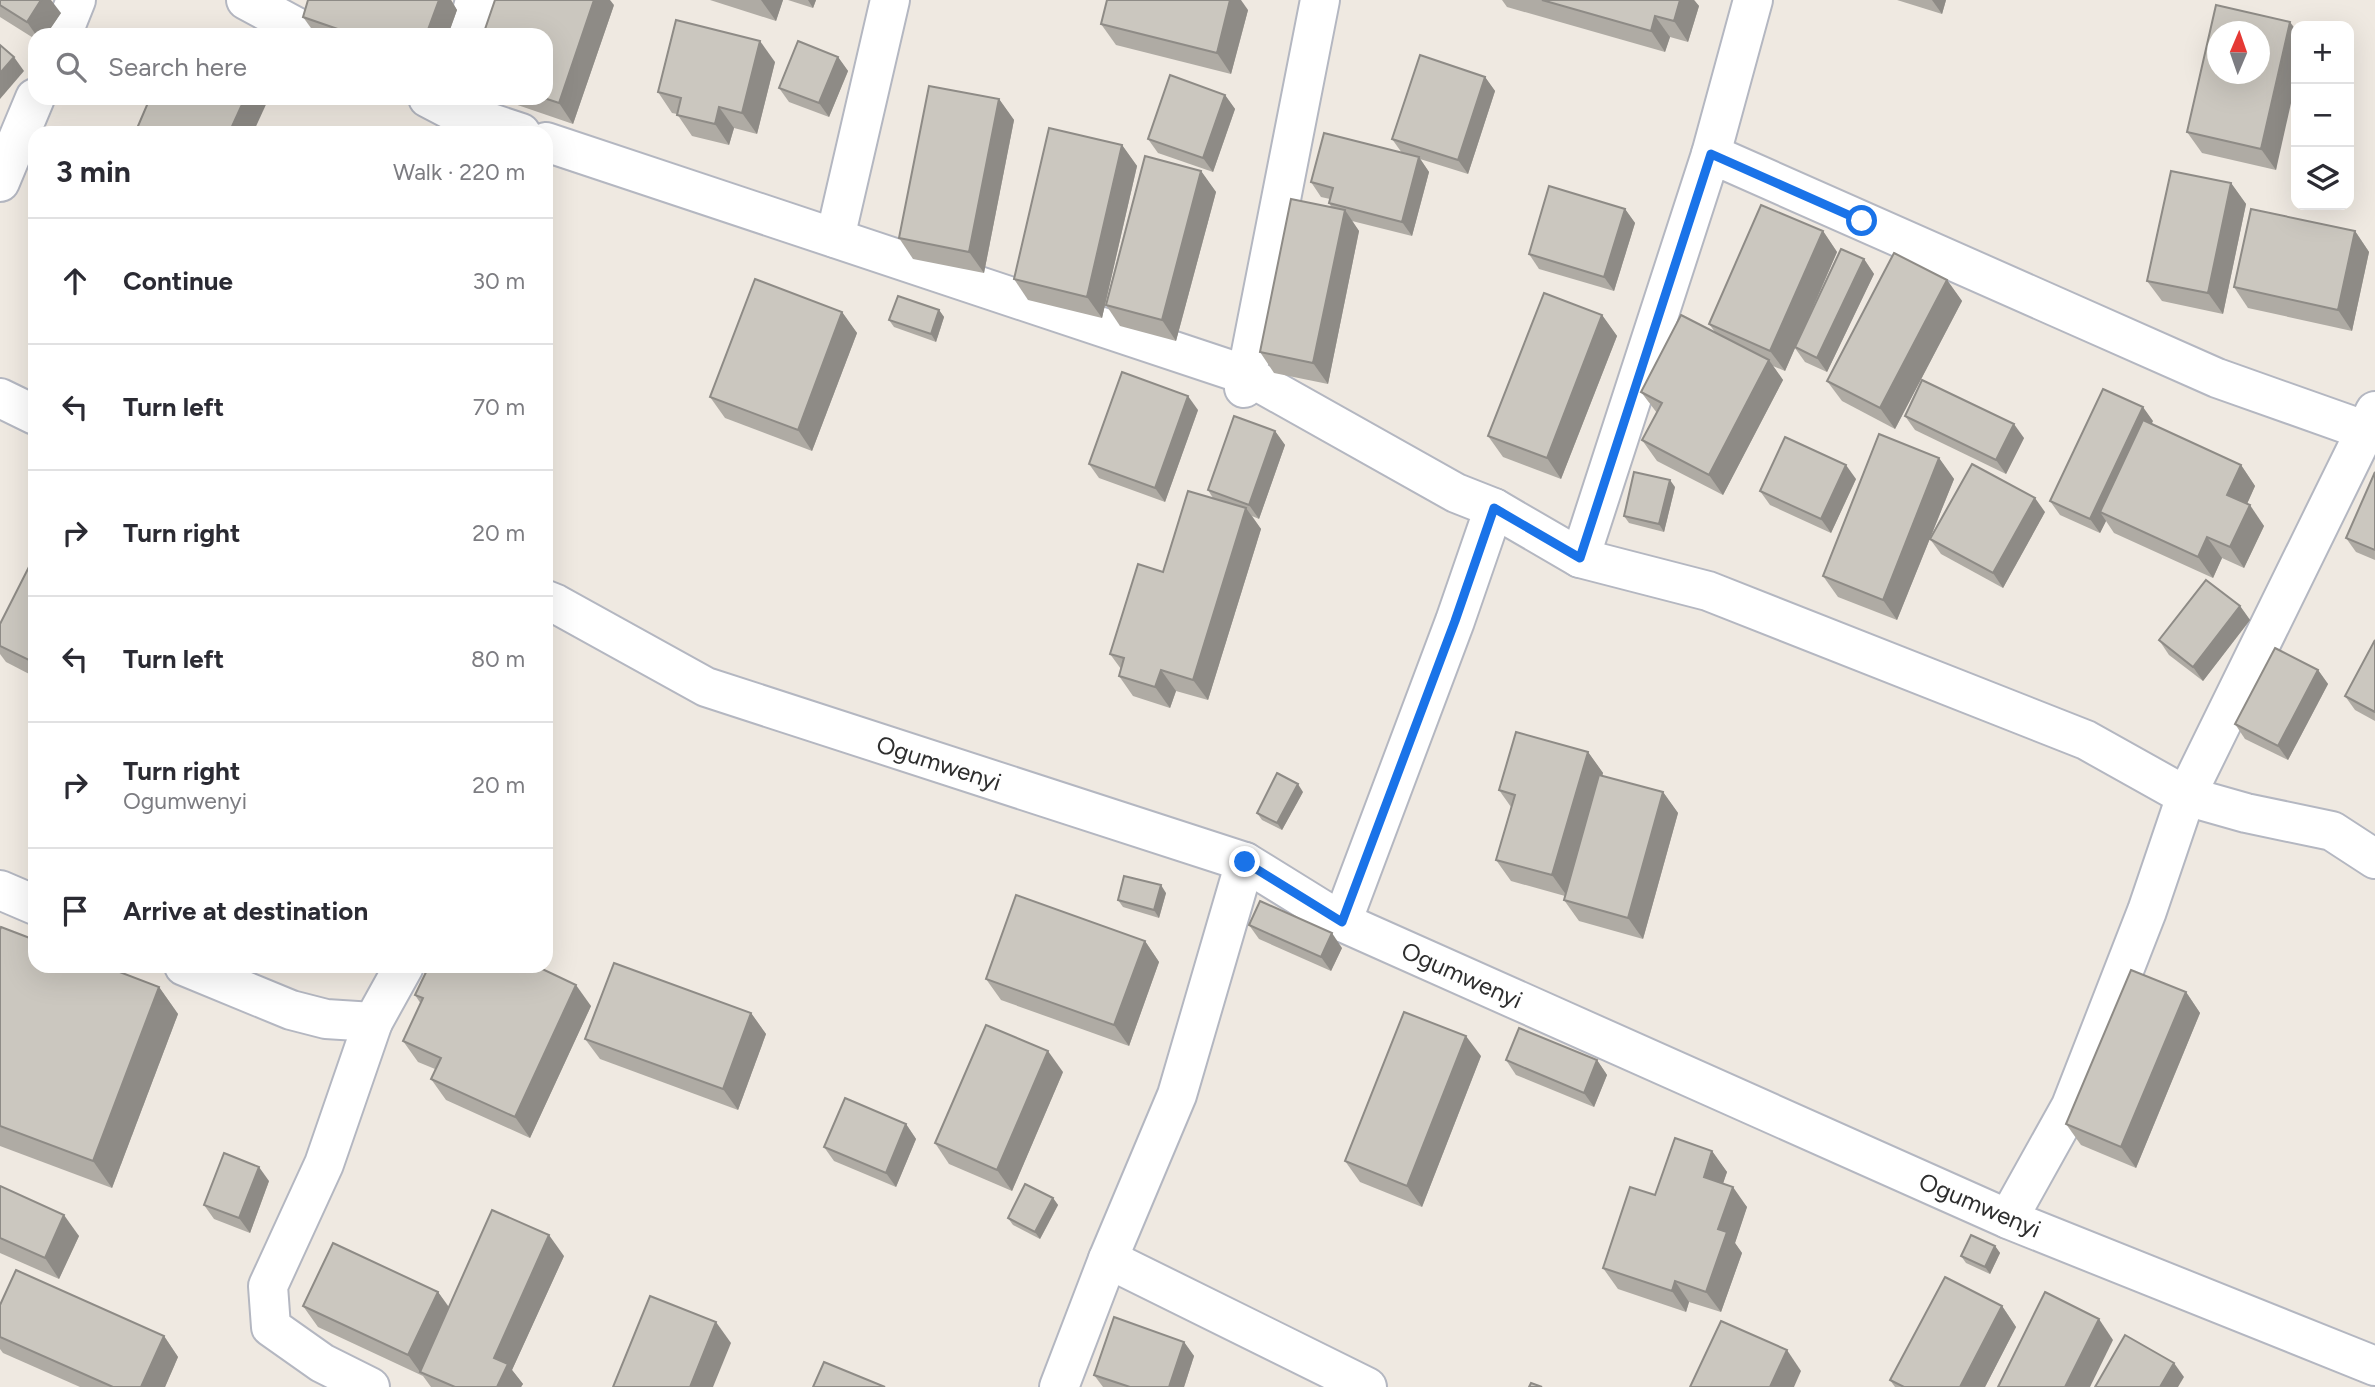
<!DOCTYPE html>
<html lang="en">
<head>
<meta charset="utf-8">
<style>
	body { margin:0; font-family:Figtree,sans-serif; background:#f7f7f7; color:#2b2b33 }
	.controls { position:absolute; right:21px; top:21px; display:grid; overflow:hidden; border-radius:14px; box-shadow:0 7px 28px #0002 }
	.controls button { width:63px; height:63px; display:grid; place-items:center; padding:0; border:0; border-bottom:2px solid #e1e1e2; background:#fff; color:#2b2b33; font:35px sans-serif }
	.compass { position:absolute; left:2207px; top:21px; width:63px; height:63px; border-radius:50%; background:#fff; box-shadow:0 7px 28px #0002; rotate:2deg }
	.stop { position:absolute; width:21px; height:21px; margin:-16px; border:5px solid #1a73e8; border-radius:50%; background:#fff }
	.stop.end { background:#1a73e8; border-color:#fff; box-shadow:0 2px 7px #0008 }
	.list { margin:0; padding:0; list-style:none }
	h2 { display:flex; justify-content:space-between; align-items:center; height:91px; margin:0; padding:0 28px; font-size:30px }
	h2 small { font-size:23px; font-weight:400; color:#7c7c81 }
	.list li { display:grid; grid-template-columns:46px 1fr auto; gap:21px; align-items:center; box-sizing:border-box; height:126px; padding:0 28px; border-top:2px solid #e1e1e2 }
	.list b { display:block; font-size:26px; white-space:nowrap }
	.list p { margin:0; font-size:23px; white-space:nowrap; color:#7c7c81 }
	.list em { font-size:23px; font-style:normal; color:#7c7c81 }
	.icon { flex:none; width:38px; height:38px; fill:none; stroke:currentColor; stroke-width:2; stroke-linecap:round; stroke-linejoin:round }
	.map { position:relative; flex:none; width:2375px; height:1387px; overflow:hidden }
	.search { position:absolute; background:#fff; box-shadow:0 7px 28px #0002; left:28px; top:28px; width:525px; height:77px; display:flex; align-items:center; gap:18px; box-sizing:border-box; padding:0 24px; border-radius:21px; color:#7c7c81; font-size:26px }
	.panel { position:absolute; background:#fff; box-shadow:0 7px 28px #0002; left:28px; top:126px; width:525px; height:847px; border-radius:21px }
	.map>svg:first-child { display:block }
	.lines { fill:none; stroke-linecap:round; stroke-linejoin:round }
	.minor-casing { stroke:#b4b7c1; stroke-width:42 }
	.minor { stroke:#fff; stroke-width:38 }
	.wall { fill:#afaba4 }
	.shaded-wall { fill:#8e8b86 }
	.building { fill:#cbc7bf; stroke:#8e8b86; stroke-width:2; fill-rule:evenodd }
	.route { stroke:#1a73e8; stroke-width:9 }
	.labels { text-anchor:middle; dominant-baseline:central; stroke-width:6; stroke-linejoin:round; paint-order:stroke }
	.street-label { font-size:24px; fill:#2e2e2e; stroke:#fff }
</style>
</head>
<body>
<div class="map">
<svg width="2375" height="1387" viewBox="0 0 2375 1387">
	<rect width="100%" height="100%" fill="#efe9e1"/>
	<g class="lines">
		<defs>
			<g id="minor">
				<path d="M246 0 311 35"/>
				<path d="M62 35 76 0"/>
				<path d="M466 35 475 0"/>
				<path d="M428 98 449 109 521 133"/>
				<path d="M546 142 1246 375 1456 493 1494 508 1455 621 1342 922"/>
				<path d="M1711 154 1753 0"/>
				<path d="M0 182 35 98"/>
				<path d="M835 238 890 0"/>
				<path d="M1246 377 1244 388 1320 0"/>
				<path d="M0 398 35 415"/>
				<path d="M1494 508 1580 558 1708 591 2086 740 2186 796 2246 813 2332 831 2375 859"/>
				<path d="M1580 558 1711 154 2217 378 2375 434"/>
				<path d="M546 600 556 604 706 687 1245 862 1342 922 2008 1219 2375 1366"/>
				<path d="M0 890 35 905"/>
				<path d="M184 966 291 1010 326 1019 373 1022 404 966"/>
				<path d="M2008 1219 2071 1106 2147 911 2186 796 2375 411"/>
				<path d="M1108 1259 1367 1387"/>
				<path d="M370 1387 322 1363 271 1327 268 1286 324 1164 373 1022"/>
				<path d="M1059 1387 1108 1259 1177 1095 1245 862"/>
			</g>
		</defs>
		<use href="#minor" class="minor-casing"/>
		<use href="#minor" class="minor"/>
	</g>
	<g class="wall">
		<path d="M0 0 61 13 46 35H35V39L0 17Z"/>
		<path d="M308 0H451L457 10 448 35H316L303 17Z"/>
		<path d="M710 0H783L776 21Z"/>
		<path d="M788 0H816L813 8Z"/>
		<path d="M1502 0H1694L1699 6 1688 42 1670 37 1665 52 1507 7Z"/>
		<path d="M1897 0H1946L1942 14Z"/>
		<path d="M614 5 573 124 497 98H546Z"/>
		<path d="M1248 10 1231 74 1116 45 1101 24Z"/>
		<path d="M2296 30 2276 170 2202 153 2187 132Z"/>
		<path d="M838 57 848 71 829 117 789 102 779 88Z"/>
		<path d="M775 62 757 134 734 128 729 145 692 136 677 114 672 113 658 92Z"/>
		<path d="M1485 77 1495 91 1468 174 1420 159 1429 172 1412 236 1352 221 1359 231 1328 384 1274 373 1260 352 1332 208 1329 203 1330 199 1321 197 1311 182 1402 153 1392 139Z"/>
		<path d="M1225 95 1235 109 1213 172 1158 153 1148 139Z"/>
		<path d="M999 99 1014 120 984 273 913 259 899 238Z"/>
		<path d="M1122 145 1137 166 1102 318 1028 300 1014 279Z"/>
		<path d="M1201 171 1216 192 1176 341 1120 326 1106 305Z"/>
		<path d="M2231 183 2246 204 2223 314 2162 301 2147 281Z"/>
		<path d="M1625 209 1635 223 1614 291 1539 269 1529 254Z"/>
		<path d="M1823 231 1837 252 1806 324 1864 259 1874 274 1827 372 1805 362 1795 348 1785 371 1773 366 1783 380 1723 495 1657 461 1642 440 1657 413 1641 392 1715 332 1709 324Z"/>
		<path d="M2355 231 2369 252 2352 331 2248 308 2234 287Z"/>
		<path d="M1947 280 1962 301 1895 429 1842 401 1827 381Z"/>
		<path d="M939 310 944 317 936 342 894 327 889 320Z"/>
		<path d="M842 312 857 333 812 451 725 418 710 397Z"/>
		<path d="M1602 315 1617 336 1561 479 1503 457 1488 436Z"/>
		<path d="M1198 410 1165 502 1099 478 1089 464Z"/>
		<path d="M1905 416 2024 438 2006 474 1915 430Z"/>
		<path d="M2153 421 2151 424 2241 465 2255 486 2247 504 2264 526 2244 568 2222 558 2213 578 2114 533 2106 521 2100 533 2060 515 2050 501Z"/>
		<path d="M1275 431 1285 445 1259 519 1252 516 1261 529 1208 700 1176 691 1170 708 1133 696 1119 676 1121 669 1110 654 1213 498 1208 490Z"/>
		<path d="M1939 458 1954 479 1897 620 1838 597 1823 576Z"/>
		<path d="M2375 472V560L2356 552 2346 538Z"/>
		<path d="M1856 479 1831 533 1770 505 1760 491Z"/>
		<path d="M1675 487 1664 532 1629 523 1624 516Z"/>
		<path d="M2045 512 2003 588 1941 554 1930 539Z"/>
		<path d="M35 555V677L6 662 0 654V624Z"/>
		<path d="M2240 606 2250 620 2203 681 2169 655 2159 640Z"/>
		<path d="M2375 640V721L2355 710 2345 696Z"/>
		<path d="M2318 670 2328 684 2288 760 2245 739 2235 724Z"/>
		<path d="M1588 752 1603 773 1602 776 1663 792 1678 813 1643 939 1579 921 1564 900 1565 896 1511 881 1496 860 1511 807 1499 790Z"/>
		<path d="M1303 792 1282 830 1262 820 1257 813Z"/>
		<path d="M1166 893 1159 918 1123 907 1118 900Z"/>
		<path d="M1249 925 1342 948 1331 971 1259 939Z"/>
		<path d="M0 930 159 987 178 1014 112 1188 0 1146Z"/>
		<path d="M1145 941 1159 962 1129 1046 1001 1000 986 979Z"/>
		<path d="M433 971 591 1006 530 1138 446 1100 431 1079 435 1069 418 1062 403 1041 421 1004 415 995Z"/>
		<path d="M2186 992 2200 1013 2136 1168 2081 1145 2066 1124Z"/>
		<path d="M751 1013 766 1034 738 1110 600 1059 585 1039Z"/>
		<path d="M1481 1056 1422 1207 1360 1182 1345 1161Z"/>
		<path d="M1506 1060H1597L1607 1075 1594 1107 1516 1075Z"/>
		<path d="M1063 1072 1012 1191 949 1164 935 1143Z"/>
		<path d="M906 1124 916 1139 896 1187 834 1161 824 1147Z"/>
		<path d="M1712 1151 1727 1172 1723 1183 1747 1207 1735 1243 1742 1253 1721 1312 1689 1302 1686 1312 1618 1289 1603 1268 1655 1195Z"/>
		<path d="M269 1181 250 1233 214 1219 204 1205Z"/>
		<path d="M0 1186 79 1236 59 1279 0 1253Z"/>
		<path d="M1053 1198 1058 1205 1040 1239 1013 1225 1008 1218Z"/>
		<path d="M1995 1246 2000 1253 1990 1274 1966 1263 1961 1256Z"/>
		<path d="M564 1256 512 1370 523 1384 521 1387H431L423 1376 318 1327 303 1306 438 1292 449 1307Z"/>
		<path d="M0 1305 164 1336 178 1357 165 1387H80L3 1353 0 1349Z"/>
		<path d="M2002 1306 2016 1327 1985 1387H1895L1890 1380Z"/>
		<path d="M1184 1342 1194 1356 1184 1387H1103L1094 1375Z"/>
	</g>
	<g class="shaded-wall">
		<path d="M41 0H51L61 13 46 35H36L27 22Z"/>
		<path d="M439 0H451L457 10 448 35H426Z"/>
		<path d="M594 0H610L614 5 573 124 559 103Z"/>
		<path d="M761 0H783L776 21Z"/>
		<path d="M808 0H816L813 8Z"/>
		<path d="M1230 0H1241L1248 10 1231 74 1217 53Z"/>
		<path d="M1679 0H1694L1699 6 1688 42 1674 21Z"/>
		<path d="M1932 0H1946L1942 14Z"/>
		<path d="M1655 16 1670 37 1665 52 1651 31Z"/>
		<path d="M2290 22 2296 30V81L2276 170 2261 149Z"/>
		<path d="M760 41 775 62 757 134 742 113Z"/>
		<path d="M14 57 24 71 0 99V73Z"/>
		<path d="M838 57 848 71 829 117 819 103Z"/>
		<path d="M1485 77 1495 91 1468 174 1458 160Z"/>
		<path d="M1225 95 1235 109 1213 172 1203 158Z"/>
		<path d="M245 98H269L253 133H229Z"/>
		<path d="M999 99 1014 120 984 273 969 252Z"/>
		<path d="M719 107 734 128 729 145 715 124Z"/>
		<path d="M1122 145 1137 166 1102 318 1087 297Z"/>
		<path d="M1419 157 1429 172 1412 236 1402 222Z"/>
		<path d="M1201 171 1216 192 1176 341 1162 320Z"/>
		<path d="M2231 183 2246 204 2223 314 2208 293Z"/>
		<path d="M1625 209 1635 223 1614 291 1604 277Z"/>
		<path d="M1345 210 1359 231 1328 384 1313 363Z"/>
		<path d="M1823 231 1837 252 1785 371 1770 351Z"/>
		<path d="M2355 231 2369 252 2352 331 2338 310Z"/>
		<path d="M1864 259 1874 274 1827 372 1817 358Z"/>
		<path d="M1947 280 1962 301 1895 429 1880 408Z"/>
		<path d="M939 310 944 317 936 342 931 334Z"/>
		<path d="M842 312 857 333 812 451 798 430Z"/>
		<path d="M1602 315 1617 336 1561 479 1547 458Z"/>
		<path d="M1769 360 1783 380 1723 495 1709 475Z"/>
		<path d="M1188 396 1198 410 1165 502 1155 488Z"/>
		<path d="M2143 407 2153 421 2108 516 2100 512 2106 521 2100 533 2090 519Z"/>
		<path d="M2014 424 2024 438 2006 474 1996 460Z"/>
		<path d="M1275 431 1285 445 1259 519 1249 505Z"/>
		<path d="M1939 458 1954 479 1897 620 1883 600Z"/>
		<path d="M1846 465 1856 479 1831 533 1821 519Z"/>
		<path d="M2241 465 2255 486 2242 515 2227 495Z"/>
		<path d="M1670 480 1675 487 1664 532 1659 524Z"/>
		<path d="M2035 498 2045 512 2003 588 1993 573Z"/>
		<path d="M2250 505 2264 526 2244 568 2230 547Z"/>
		<path d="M1246 508 1261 529 1208 700 1193 680Z"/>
		<path d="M2207 537 2222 558 2213 578 2198 557Z"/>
		<path d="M2240 606 2250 620 2203 681 2193 667Z"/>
		<path d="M1161 670 1176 691 1170 708 1155 687Z"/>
		<path d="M2318 670 2328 684 2288 760 2278 746Z"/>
		<path d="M1588 752 1603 773 1567 896 1552 875Z"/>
		<path d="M1298 784 1303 792 1282 830 1277 823Z"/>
		<path d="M1663 792 1678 813 1643 939 1628 918Z"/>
		<path d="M1161 885 1166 893 1159 918 1154 910Z"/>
		<path d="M1332 933 1342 948 1331 971 1321 957Z"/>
		<path d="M1145 941 1159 962 1129 1046 1114 1025Z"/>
		<path d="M576 985 591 1006 530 1138 515 1117Z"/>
		<path d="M159 987 178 1014 112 1188 93 1161Z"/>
		<path d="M2186 992 2200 1013 2136 1168 2121 1147Z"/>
		<path d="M751 1013 766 1034 738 1110 723 1089Z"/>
		<path d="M1466 1036 1481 1056 1422 1207 1407 1186Z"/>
		<path d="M1048 1051 1063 1072 1012 1191 997 1170Z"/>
		<path d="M1597 1060 1607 1075 1594 1107 1584 1093Z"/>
		<path d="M906 1124 916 1139 896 1187 886 1173Z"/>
		<path d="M1712 1151 1727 1172 1718 1198 1704 1177Z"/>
		<path d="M259 1167 269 1181 250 1233 239 1218Z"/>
		<path d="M1733 1187 1747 1207 1735 1243 1742 1253 1721 1312 1706 1292 1718 1229Z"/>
		<path d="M1053 1198 1058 1205 1040 1239 1035 1232Z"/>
		<path d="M64 1215 79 1236 59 1279 45 1258Z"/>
		<path d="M549 1235 564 1256 512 1370 523 1384 521 1387H497L494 1358Z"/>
		<path d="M1995 1246 2000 1253 1990 1274 1985 1267Z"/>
		<path d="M1675 1281 1689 1302 1686 1312 1672 1291Z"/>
		<path d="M438 1292 452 1312 420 1372 423 1376 408 1355Z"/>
		<path d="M2002 1306 2016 1327 1985 1387H1960Z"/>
		<path d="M2099 1319 2113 1340 2090 1387H2065Z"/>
		<path d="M716 1322 731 1343 713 1387H690Z"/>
		<path d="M164 1336 178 1357 165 1387H141Z"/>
		<path d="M1184 1342 1194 1356 1184 1387H1169Z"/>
		<path d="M1787 1350 1801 1371 1794 1387H1770Z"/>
		<path d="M2174 1363 2184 1377 2178 1387H2160Z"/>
	</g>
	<g class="building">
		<path d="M0 0H41L27 22 0 5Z"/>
		<path d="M308 0H439L426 35H355L303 17Z"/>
		<path d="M495 0H594L559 103 544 98H546V35H483Z"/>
		<path d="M1107 0H1230L1217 53 1101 24Z"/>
		<path d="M1542 0H1680L1674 21 1655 16 1651 31Z"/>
		<path d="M2216 5 2290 22 2261 149 2187 132ZM2217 32H2259V74H2217Z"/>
		<path d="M676 20 760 41 742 113 719 107 715 124 677 115 681 98 658 92Z"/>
		<path d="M798 41 838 57 819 103 779 88Z"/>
		<path d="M0 45 14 57 0 73Z"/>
		<path d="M1420 55 1485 77 1458 160 1392 139Z"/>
		<path d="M1170 75 1225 95 1203 158 1148 139Z"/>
		<path d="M929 86 999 99 969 252 899 238Z"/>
		<path d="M150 98H245L229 133H135Z"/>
		<path d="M1049 128 1122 145 1087 297 1014 279Z"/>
		<path d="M1324 133 1419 157 1402 222 1329 203 1333 188 1311 182Z"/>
		<path d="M1145 156 1201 171 1162 320 1106 305Z"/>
		<path d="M2171 171 2231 183 2208 293 2147 281Z"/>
		<path d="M1549 186 1625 209 1604 277 1529 254Z"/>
		<path d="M1291 199 1345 210 1313 363 1260 352Z"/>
		<path d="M1761 205 1823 231 1770 351 1709 324Z"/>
		<path d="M2251 209 2355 231 2338 310 2234 287Z"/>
		<path d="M1841 249 1864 259 1817 358 1795 347Z"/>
		<path d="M1894 253 1947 280 1880 408 1827 381Z"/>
		<path d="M755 279 842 312 798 430 710 397Z"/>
		<path d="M1544 293 1602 315 1547 458 1488 436Z"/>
		<path d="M898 296 939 310 931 334 889 320Z"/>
		<path d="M1681 315 1769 360 1709 475 1642 440 1662 403 1641 392Z"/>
		<path d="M1122 372 1188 396 1155 488 1089 464Z"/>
		<path d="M1922 380 2014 424 1996 460 1905 416Z"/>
		<path d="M2103 389 2143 407 2090 519 2050 501Z"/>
		<path d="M1234 416 1275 431 1249 505 1208 490Z"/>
		<path d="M2143 420 2241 465 2227 495 2250 505 2230 547 2207 537 2198 557 2100 512Z"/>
		<path d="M1879 434 1939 458 1883 600 1823 576Z"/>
		<path d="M1785 437 1846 465 1821 519 1760 491Z"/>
		<path d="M1972 464 2035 498 1993 573 1930 539Z"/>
		<path d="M1634 472 1670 480 1659 524 1624 516Z"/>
		<path d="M2375 472V550L2346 538Z"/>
		<path d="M1188 491 1246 508 1193 680 1161 670 1155 687 1119 676 1124 658 1110 654 1138 564 1163 572Z"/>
		<path d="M35 555V663L0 646V624Z"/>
		<path d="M2206 580 2240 606 2193 667 2159 640Z"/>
		<path d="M2375 640V712L2345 696Z"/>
		<path d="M2275 648 2318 670 2278 746 2235 724Z"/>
		<path d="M1516 732 1588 752 1552 875 1496 860 1515 795 1499 790Z"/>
		<path d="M1277 773 1298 784 1277 823 1257 813Z"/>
		<path d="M1599 775 1663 792 1628 918 1564 900Z"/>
		<path d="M1124 876 1161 885 1154 910 1118 900Z"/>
		<path d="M1016 895 1145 941 1114 1025 986 979Z"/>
		<path d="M1260 901 1332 933 1321 957 1249 925Z"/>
		<path d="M1 927 35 940V966H104L159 987 93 1161 0 1126V930Z"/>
		<path d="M614 963 751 1013 723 1089 585 1039Z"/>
		<path d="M435 966H536L576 985 515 1117 431 1079 441 1058 403 1041 423 998 415 995 428 968 433 971Z"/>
		<path d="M2131 970 2186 992 2121 1147 2066 1124Z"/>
		<path d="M1404 1012 1466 1036 1407 1186 1345 1161Z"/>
		<path d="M986 1025 1048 1051 997 1170 935 1143Z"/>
		<path d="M1519 1028 1597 1060 1584 1093 1506 1060Z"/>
		<path d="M845 1098 906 1124 886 1173 824 1147Z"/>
		<path d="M1675 1138 1712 1151 1704 1177 1733 1187 1718 1229 1727 1232 1706 1292 1675 1281 1672 1291 1603 1268 1630 1187 1655 1195Z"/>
		<path d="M224 1153 259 1167 239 1218 204 1205Z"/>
		<path d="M1025 1184 1053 1198 1035 1232 1008 1218Z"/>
		<path d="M0 1186 64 1215 45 1258 0 1238Z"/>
		<path d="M492 1210 549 1235 494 1358 508 1364 497 1387H455L420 1372Z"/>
		<path d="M1971 1235 1995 1246 1985 1267 1961 1256Z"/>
		<path d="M333 1243 438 1292 408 1355 303 1306Z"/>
		<path d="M16 1270 164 1336 141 1387H113L0 1337V1305Z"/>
		<path d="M1945 1277 2002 1306 1960 1387H1904L1890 1380Z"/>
		<path d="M2045 1292 2099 1319 2065 1387H1998Z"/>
		<path d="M650 1296 716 1322 690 1387H613Z"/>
		<path d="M1114 1317 1184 1342 1169 1387H1130L1094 1375Z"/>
		<path d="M1721 1321 1787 1350 1770 1387H1690Z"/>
		<path d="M2125 1335 2174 1363 2160 1387H2095Z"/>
		<path d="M824 1362 885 1387H813Z"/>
		<path d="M1531 1383 1542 1387H1529Z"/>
	</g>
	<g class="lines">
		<path class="route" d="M1245 862 1342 922 1455 621 1494 508 1580 558 1711 154 1862 221"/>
	</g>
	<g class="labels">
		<g class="street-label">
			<text transform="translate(939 763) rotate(18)">Ogumwenyi</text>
			<text transform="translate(1462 975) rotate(24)">Ogumwenyi</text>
			<text transform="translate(1980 1205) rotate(23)">Ogumwenyi</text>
		</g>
	</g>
</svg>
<div class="controls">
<button>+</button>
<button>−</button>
<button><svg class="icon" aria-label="layers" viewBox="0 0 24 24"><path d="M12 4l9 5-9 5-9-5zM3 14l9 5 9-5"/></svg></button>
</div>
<svg class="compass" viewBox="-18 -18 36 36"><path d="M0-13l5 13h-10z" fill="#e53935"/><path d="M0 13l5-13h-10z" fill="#7c7c81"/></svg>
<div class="stop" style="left:1862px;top:221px"></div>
<div class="stop end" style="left:1245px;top:862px"></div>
<div class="search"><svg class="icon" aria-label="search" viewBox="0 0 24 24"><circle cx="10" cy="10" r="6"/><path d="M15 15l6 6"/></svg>Search here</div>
<section class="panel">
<h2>3 min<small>Walk · 220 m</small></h2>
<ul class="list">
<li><svg class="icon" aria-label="ahead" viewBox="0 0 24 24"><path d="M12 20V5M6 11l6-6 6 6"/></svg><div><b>Continue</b></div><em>30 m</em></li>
<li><svg class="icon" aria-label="left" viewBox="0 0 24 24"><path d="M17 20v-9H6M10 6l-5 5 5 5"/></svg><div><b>Turn left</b></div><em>70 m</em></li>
<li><svg class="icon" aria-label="right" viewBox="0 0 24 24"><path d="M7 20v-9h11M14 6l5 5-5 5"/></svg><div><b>Turn right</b></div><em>20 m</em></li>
<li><svg class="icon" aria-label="left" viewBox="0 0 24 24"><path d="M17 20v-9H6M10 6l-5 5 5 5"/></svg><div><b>Turn left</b></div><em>80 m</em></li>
<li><svg class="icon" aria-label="right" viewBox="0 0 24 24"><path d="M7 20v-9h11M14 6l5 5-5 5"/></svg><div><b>Turn right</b><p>Ogumwenyi</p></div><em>20 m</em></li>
<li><svg class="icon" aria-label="arrive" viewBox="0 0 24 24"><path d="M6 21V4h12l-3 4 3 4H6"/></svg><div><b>Arrive at destination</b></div></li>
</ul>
</section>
</div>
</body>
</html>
